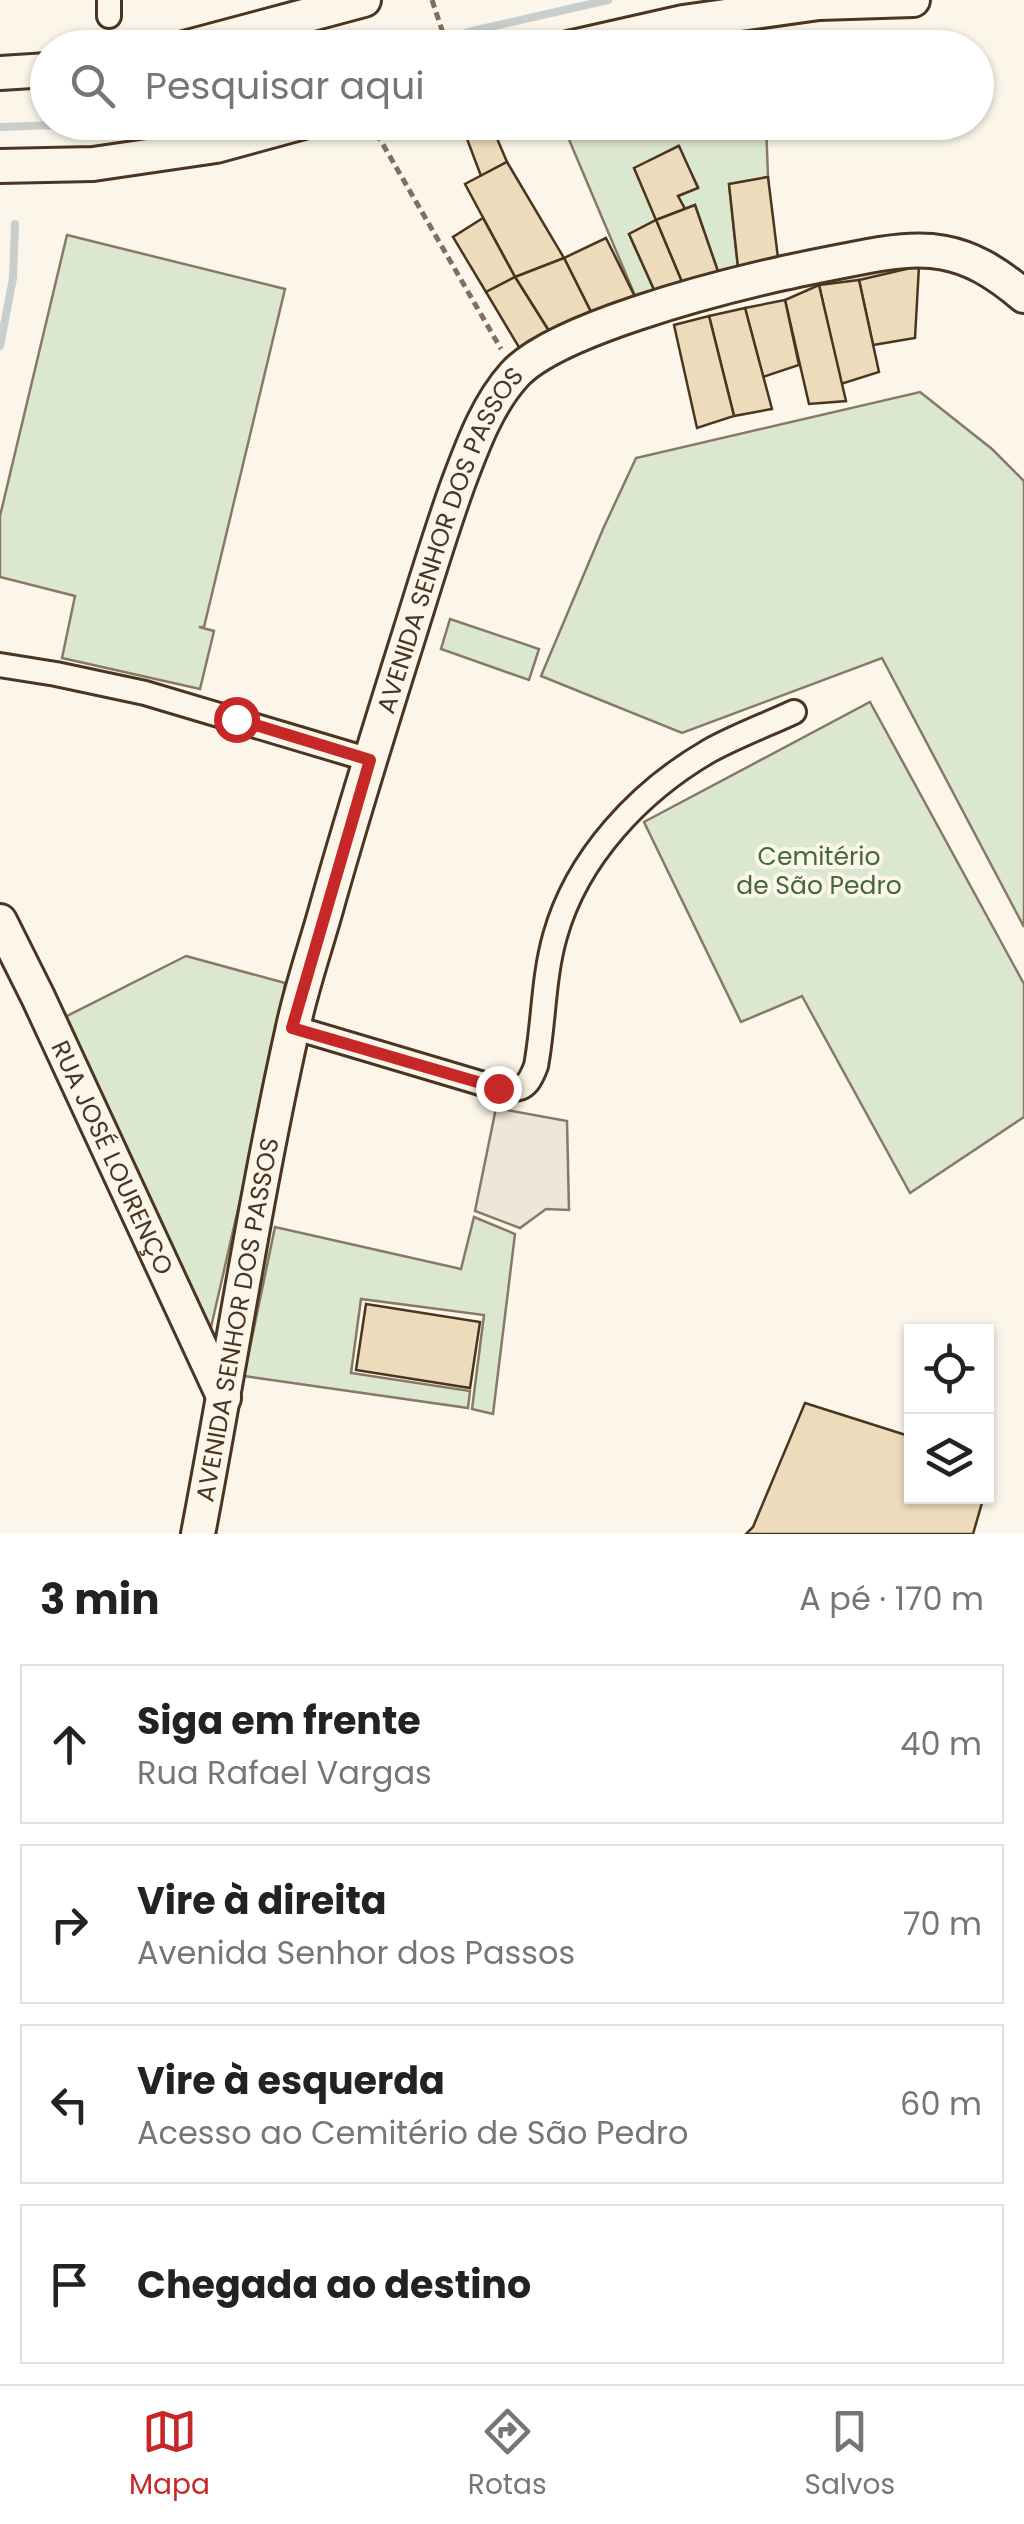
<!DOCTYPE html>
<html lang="pt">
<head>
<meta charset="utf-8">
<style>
	body { margin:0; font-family:Poppins,sans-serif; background:#f2f2f2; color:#222 }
	.controls { position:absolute; right:30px; bottom:30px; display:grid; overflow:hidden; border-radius:0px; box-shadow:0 2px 8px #0004 }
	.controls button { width:90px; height:90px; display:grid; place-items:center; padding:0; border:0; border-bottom:2px solid #e0e0e0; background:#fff; color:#222; font:50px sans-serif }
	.stop { position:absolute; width:30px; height:30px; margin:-22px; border:8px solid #c62828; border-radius:50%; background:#fff }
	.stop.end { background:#c62828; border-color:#fff; box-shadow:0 2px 10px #0008 }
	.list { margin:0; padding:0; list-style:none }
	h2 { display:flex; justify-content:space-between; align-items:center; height:130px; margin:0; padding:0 40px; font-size:42px }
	h2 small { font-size:32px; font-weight:400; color:#767676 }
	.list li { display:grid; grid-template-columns:65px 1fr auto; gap:30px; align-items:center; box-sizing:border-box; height:160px; margin:0 20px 20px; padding:0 20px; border:2px solid #e0e0e0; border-radius:0px }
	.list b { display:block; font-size:38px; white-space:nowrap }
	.list p { margin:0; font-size:32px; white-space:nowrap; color:#767676 }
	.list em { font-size:32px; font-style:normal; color:#767676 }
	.icon { flex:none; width:55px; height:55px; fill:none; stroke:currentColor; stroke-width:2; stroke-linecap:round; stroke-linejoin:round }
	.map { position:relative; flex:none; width:1024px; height:1534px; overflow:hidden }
	.search { position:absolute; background:#fff; box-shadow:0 2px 8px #0004; left:30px; right:30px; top:30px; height:110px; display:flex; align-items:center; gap:25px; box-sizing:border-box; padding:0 35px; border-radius:55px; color:#767676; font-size:38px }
	.sheet { height:850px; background:#fff }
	nav { display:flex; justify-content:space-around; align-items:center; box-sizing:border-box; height:140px; border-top:2px solid #e0e0e0; background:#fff; font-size:28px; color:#767676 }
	nav a { display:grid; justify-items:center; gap:5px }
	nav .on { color:#c62828 }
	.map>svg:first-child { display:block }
	.green { fill:#dce7d0; stroke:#887966; stroke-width:2.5 }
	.parking { fill:#ede7d9; stroke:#887966; stroke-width:2.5 }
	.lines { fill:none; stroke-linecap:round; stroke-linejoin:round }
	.stream { stroke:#c9cecd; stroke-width:8 }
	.building { fill:#ecdcbc; stroke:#4a3520; stroke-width:2.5 }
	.street-casing { stroke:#4a3520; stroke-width:28 }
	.secondary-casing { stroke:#4a3520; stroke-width:38 }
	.path { stroke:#7f6f5c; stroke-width:5; stroke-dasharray:8 5; stroke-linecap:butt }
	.street { stroke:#fbf6e9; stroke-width:22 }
	.secondary { stroke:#fbf6e9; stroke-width:32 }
	.route { stroke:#c62828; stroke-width:12 }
	.labels { text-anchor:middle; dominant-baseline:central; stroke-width:8; stroke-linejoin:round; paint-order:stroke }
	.street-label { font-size:25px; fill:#4a3520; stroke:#fbf6e9 }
	.park-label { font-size:25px; fill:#436837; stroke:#fbf6e9 }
</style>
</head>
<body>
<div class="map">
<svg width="1024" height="1534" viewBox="0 0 1024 1534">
	<rect width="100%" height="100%" fill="#fbf6e9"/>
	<g class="green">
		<path d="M562 123H766L768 177 729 184 739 277 722 283 695 205 685 209 678 196 698 187 678 146 635 168 656 220 629 234 660 303 639 305Z"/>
		<path d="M67 235 285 289 204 627H199L214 631 200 689 62 658 75 596 0 577V516Z"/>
		<path d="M920 392 992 449 1024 481V927L882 658 682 733 541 676 603 529 636 458Z"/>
		<path d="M450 619 539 649 529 680 441 649Z"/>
		<path d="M870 702 1024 984V1117L910 1193 802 996 741 1022 644 822Z"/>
		<path d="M186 956 285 983 279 1030 209 1336 59 1020Z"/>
		<path d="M474 1217 515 1234 493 1414 472 1409 484 1315 361 1299 351 1373 470 1391 468 1408 244 1376 275 1227 461 1269Z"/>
	</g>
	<path class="parking" d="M496 1108 567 1121 569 1210 546 1209 520 1228 475 1211Z"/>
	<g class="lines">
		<g class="stream">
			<path d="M416 48 472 31 608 0"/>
			<path d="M0 127 142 122"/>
			<path d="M0 346 13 278 15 224"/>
		</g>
	</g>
	<g class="building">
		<path d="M490 122 507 162 481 176 461 123Z"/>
		<path d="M679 146 698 188 678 196 685 209 656 220 634 168Z"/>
		<path d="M507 162 564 258 515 277 465 184Z"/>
		<path d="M768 177 779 266 739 277 729 184Z"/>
		<path d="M695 205 722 283 687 294 656 220Z"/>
		<path d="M483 218 515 277 486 292 453 237Z"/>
		<path d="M656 220 687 294 660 303 629 234Z"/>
		<path d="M606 238 639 305 595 320 564 258Z"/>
		<path d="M564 258 595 320 554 339 515 277Z"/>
		<path d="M919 266 915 338 873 345 859 280Z"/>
		<path d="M515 277 554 339 526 359 486 292Z"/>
		<path d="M859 280 879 372 841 384 819 285Z"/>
		<path d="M819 285 846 401 809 404 785 300Z"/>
		<path d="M785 300 799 365 763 377 745 308Z"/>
		<path d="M745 308 772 409 734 416 709 316Z"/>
		<path d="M709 316 734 416 697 428 674 325Z"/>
		<path d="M366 1304 480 1322 470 1388 356 1370Z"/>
		<path d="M805 1403 912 1437V1496H984L973 1534H746L753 1527Z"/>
	</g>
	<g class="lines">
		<defs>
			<g id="street">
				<path d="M109 16V0"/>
				<path d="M0 665 56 674 145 693 370 760"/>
				<path d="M292 1027 497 1088C522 1091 527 1089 536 1066 544 1023 543 978 555 936 577 857 640 791 709 751 736 736 766 725 794 712"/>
			</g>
			<g id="secondary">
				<path d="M184 48 364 0"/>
				<path d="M568 48 683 22 819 3 913 0"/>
				<path d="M0 73 48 70"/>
				<path d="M0 166 93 164 216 146 304 122"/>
				<path id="s1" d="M0 921 38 997 224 1398"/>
				<path id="s2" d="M198 1534C230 1367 255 1198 292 1032 300 992 314 952 325 913 351 820 380 727 409 635 425 584 440 534 458 484 472 447 487 405 514 375 554 330 714 289 775 275 801 269 827 264 853 259 927 244 964 245 1024 296"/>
			</g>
		</defs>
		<use href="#street" class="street-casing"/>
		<use href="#secondary" class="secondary-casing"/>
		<g class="path">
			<path d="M432 0 448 48"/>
			<path d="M370 122 501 349"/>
		</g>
		<use href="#street" class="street"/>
		<use href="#secondary" class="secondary"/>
	</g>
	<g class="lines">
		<path class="route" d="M236 719 370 760 292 1028 498 1088"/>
	</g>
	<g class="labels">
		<g class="street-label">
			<text stroke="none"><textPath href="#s2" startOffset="1028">AVENIDA SENHOR DOS PASSOS</textPath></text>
			<text stroke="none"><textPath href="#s1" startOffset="262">RUA JOSÉ LOURENÇO</textPath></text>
			<text stroke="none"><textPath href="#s2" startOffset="218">AVENIDA SENHOR DOS PASSOS</textPath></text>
		</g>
		<g class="park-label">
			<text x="819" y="856">Cemitério<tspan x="819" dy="29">de São Pedro</tspan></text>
		</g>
	</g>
</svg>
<div class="controls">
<button><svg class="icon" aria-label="locate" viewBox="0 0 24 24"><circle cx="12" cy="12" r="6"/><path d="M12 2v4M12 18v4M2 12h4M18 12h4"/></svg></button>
<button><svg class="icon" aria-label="layers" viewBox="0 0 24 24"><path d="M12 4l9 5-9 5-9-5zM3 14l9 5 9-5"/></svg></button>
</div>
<div class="stop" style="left:236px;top:719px"></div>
<div class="stop end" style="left:498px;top:1088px"></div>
<div class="search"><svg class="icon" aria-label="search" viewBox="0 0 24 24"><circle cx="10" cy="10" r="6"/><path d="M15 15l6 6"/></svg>Pesquisar aqui</div>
</div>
<section class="sheet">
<h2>3 min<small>A pé · 170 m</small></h2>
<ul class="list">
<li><svg class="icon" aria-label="ahead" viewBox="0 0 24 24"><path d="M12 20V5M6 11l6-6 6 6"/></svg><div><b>Siga em frente</b><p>Rua Rafael Vargas</p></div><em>40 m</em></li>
<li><svg class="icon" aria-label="right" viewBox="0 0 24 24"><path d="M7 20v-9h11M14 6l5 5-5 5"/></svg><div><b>Vire à direita</b><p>Avenida Senhor dos Passos</p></div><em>70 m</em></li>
<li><svg class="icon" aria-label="left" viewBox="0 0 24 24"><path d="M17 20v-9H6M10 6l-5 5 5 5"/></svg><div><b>Vire à esquerda</b><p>Acesso ao Cemitério de São Pedro</p></div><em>60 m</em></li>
<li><svg class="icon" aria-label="arrive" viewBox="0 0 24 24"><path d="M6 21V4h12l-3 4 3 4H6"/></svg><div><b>Chegada ao destino</b></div></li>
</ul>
</section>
<nav>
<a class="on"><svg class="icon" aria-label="map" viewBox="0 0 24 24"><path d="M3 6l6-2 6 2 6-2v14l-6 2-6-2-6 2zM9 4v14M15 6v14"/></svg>Mapa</a>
<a><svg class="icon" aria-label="directions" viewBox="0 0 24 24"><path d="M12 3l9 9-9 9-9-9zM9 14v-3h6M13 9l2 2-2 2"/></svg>Rotas</a>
<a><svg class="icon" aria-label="saved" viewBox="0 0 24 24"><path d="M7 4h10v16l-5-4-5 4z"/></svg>Salvos</a>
</nav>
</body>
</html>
